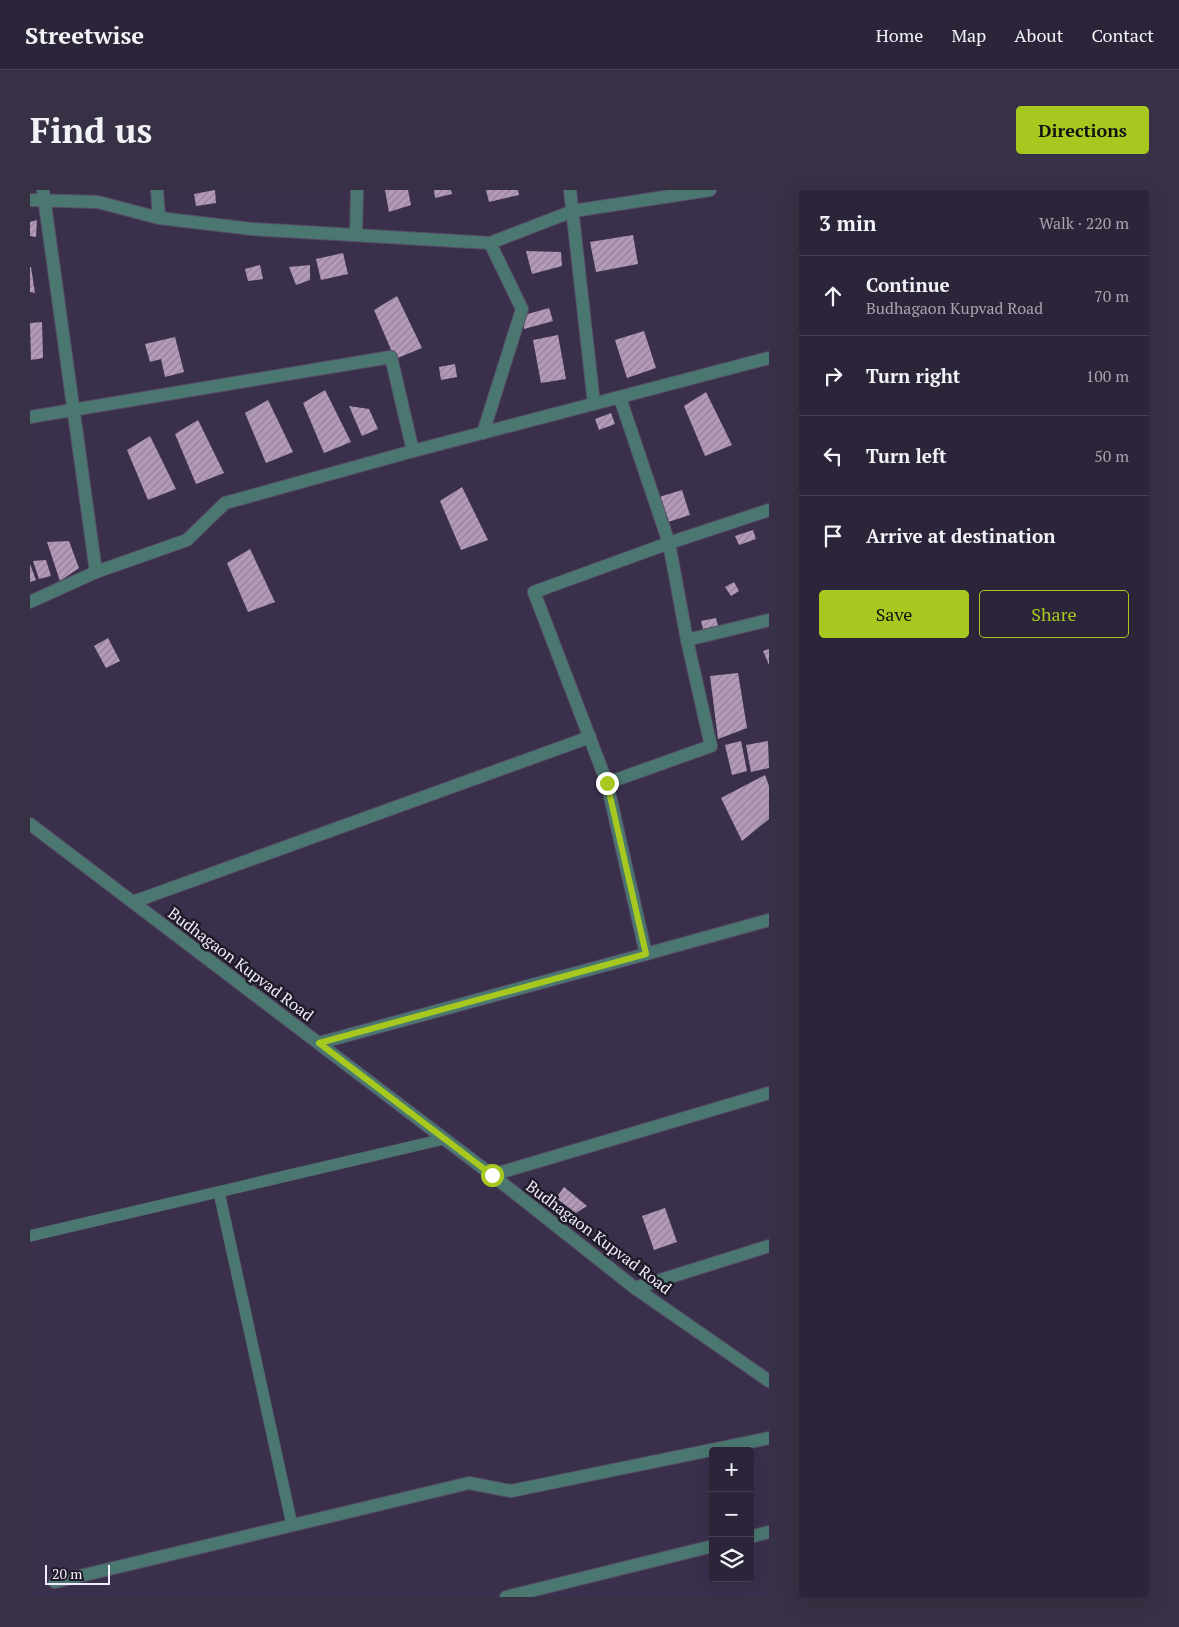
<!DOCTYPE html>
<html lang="en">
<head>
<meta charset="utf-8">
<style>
	body { margin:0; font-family:"PT Serif",serif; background:#383044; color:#f1f3f6 }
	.controls { position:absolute; right:15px; bottom:15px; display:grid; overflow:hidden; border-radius:5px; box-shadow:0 5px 20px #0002 }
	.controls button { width:45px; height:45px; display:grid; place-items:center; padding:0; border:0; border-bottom:1px solid #484153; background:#2c2439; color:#f1f3f6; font:25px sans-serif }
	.scale { position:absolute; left:15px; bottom:12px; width:65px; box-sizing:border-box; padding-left:5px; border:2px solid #f2ecfe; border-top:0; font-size:14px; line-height:18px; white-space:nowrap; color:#f2ecfe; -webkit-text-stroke:4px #1f1b28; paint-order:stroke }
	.stop { position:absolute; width:15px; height:15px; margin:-11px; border:4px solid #a7c81f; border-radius:50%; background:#fff }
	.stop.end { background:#a7c81f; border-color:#fff; box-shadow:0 1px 5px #0008 }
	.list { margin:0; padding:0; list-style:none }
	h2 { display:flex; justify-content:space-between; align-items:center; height:65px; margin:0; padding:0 20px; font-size:21px }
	h2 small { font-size:16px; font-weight:400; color:#a6a4ae }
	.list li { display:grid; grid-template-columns:32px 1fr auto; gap:15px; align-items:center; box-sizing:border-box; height:80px; padding:0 20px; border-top:1px solid #484153 }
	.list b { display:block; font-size:19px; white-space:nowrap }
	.list p { margin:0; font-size:16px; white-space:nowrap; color:#a6a4ae }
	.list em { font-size:16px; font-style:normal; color:#a6a4ae }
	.actions { display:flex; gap:10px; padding:15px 20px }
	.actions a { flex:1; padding:11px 0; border:1px solid #a7c81f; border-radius:5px; text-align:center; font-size:18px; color:#a7c81f }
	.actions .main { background:#a7c81f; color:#111 }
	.icon { flex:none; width:28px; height:28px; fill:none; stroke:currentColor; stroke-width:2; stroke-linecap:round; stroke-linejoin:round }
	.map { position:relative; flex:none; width:739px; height:1407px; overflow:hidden; border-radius:5px }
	header { display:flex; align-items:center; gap:30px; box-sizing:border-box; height:70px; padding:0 25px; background:#2c2439; border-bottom:1px solid #484153 }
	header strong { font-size:24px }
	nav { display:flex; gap:28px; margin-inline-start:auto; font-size:18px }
	.intro { display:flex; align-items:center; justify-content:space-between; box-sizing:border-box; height:120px; padding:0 30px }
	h1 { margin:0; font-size:35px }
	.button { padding:12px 22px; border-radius:5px; background:#a7c81f; color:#111; font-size:18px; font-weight:700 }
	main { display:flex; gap:30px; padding:0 30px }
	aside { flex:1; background:#2c2439; border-radius:5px; box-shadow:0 5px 20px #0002 }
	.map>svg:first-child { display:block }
	.building { fill:url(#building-hatch) }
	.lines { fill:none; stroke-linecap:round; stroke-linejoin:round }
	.lane-casing { stroke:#574e68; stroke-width:12 }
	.street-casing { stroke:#574e68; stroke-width:14 }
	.lane { stroke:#4a7870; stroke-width:11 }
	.street { stroke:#4a7870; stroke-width:12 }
	.route { stroke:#a7c81f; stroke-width:6 }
	.labels { text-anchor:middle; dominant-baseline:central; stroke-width:5; stroke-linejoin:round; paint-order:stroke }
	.street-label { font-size:16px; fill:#f2ecfe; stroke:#1f1b28 }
</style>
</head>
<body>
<header>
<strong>Streetwise</strong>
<nav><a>Home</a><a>Map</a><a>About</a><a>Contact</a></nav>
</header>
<div class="intro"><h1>Find us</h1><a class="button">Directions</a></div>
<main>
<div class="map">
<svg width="739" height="1407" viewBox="0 0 739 1407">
	<defs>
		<pattern id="building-hatch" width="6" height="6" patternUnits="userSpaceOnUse" patternTransform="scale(1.25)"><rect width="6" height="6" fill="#b39ab7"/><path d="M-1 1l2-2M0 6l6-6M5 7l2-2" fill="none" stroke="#938197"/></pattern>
	</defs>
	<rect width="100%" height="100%" fill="#3a304c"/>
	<g class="building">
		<path d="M185 0 186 13 166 16 164 4Z"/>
		<path d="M355 0H378L381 15 359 22Z"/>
		<path d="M404 0H421L422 4 405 8Z"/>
		<path d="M456 0H488L489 5 459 12Z"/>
		<path d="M7 30 6 47 0 46V32Z"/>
		<path d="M603 45 608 74 566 82 560 52Z"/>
		<path d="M496 61 531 62 532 76 502 84Z"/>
		<path d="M313 63 318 84 291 90 286 69Z"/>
		<path d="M230 75 233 89 218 91 215 79Z"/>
		<path d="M280 75V90L266 95 259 77Z"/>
		<path d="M0 77H1L5 103 0 102Z"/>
		<path d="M367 106 392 158 365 169 344 120Z"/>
		<path d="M519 118 523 131 494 139V125Z"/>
		<path d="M12 132 13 168 1 170 0 133Z"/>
		<path d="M614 141 626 178 597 188 585 150Z"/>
		<path d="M528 145 536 189 511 193 503 150Z"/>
		<path d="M145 147 154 182 135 187 131 169 120 172 115 154Z"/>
		<path d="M425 174 427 187 411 190 409 177Z"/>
		<path d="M295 200 321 252 294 263 273 213Z"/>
		<path d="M676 202 702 255 675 266 654 216Z"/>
		<path d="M238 210 263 262 236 273 215 223Z"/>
		<path d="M319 216 339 219 348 239 332 246Z"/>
		<path d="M581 223 585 234 569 240 565 229Z"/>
		<path d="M168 230 194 283 166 294 145 244Z"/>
		<path d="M120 246 146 299 118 310 97 260Z"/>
		<path d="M432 297 458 350 431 360 410 311Z"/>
		<path d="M652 300 660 325 638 332 629 307Z"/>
		<path d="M723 340 726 349 709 355 705 346Z"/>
		<path d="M39 351 49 378 30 391 17 352Z"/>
		<path d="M220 359 245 412 218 422 197 373Z"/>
		<path d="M16 370 21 386 9 389 3 371Z"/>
		<path d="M0 374 6 390 0 392Z"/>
		<path d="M704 392 709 401 701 406 695 397Z"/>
		<path d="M686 428 688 436 673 439 671 431Z"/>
		<path d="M78 448 90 471 76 478 64 456Z"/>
		<path d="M739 459V475L733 461Z"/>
		<path d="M708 483 717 538 688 549 680 486Z"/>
		<path d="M711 551 717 581 702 585 695 555Z"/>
		<path d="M738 551 739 578 721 582 716 555Z"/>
		<path d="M735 585 739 596V629L712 651 691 608Z"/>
		<path d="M534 997 557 1016 546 1023 526 1008Z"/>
		<path d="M635 1018 647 1052 624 1060 612 1026Z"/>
	</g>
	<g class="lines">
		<defs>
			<g id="lane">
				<path d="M189 1002 262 1335"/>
				<path d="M0 1046 414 949"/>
			</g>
			<g id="street">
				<path d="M13 0 66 382"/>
				<path d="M127 0 129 28"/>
				<path d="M540 0 564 214"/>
				<path d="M0 10 68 12 129 28 222 39 460 53 492 119 453 243"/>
				<path d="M326 45 327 0"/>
				<path d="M460 53 543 21 680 0"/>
				<path d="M590 208 639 353 504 402 577 593 681 556 657 450 639 353 739 320"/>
				<path d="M0 227 361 167 383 261"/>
				<path d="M0 412 66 382 157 350 195 313 383 261 739 168"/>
				<path d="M657 450 739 430"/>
				<path d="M0 634 462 985 605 1098 739 1191"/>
				<path d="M103 712 560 547"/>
				<path d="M616 764 739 730"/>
				<path d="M289 853 616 764 577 593"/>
				<path d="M462 985 739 903"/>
				<path d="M605 1098 739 1056"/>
				<path d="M720 1347 739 1342"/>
				<path d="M25 1392 439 1293 481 1301 739 1248"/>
				<path d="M476 1407 683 1356"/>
			</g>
		</defs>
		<use href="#lane" class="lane-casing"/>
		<use href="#street" class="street-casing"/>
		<use href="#lane" class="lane"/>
		<use href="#street" class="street"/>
	</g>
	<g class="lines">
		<path class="route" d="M462 985 289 853 616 764 577 593"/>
	</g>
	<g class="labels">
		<g class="street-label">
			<text transform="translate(211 774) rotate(37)">Budhagaon Kupvad Road</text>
			<text transform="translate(569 1047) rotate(37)">Budhagaon Kupvad Road</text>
		</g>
	</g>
</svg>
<div class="controls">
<button>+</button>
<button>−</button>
<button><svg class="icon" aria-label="layers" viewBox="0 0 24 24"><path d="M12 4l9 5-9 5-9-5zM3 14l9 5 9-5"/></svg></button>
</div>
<div class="scale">20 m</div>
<div class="stop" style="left:462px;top:985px"></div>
<div class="stop end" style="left:577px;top:593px"></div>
</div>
<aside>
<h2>3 min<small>Walk · 220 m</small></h2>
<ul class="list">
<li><svg class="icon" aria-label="ahead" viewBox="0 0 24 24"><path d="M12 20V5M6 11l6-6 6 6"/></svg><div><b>Continue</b><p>Budhagaon Kupvad Road</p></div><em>70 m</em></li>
<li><svg class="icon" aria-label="right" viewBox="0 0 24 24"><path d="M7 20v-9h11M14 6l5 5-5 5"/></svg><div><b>Turn right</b></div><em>100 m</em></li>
<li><svg class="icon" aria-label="left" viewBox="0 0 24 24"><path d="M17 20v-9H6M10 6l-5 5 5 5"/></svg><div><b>Turn left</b></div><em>50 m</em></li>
<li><svg class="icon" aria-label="arrive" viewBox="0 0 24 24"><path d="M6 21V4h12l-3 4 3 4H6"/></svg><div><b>Arrive at destination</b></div></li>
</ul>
<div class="actions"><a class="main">Save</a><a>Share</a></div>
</aside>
</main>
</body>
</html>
